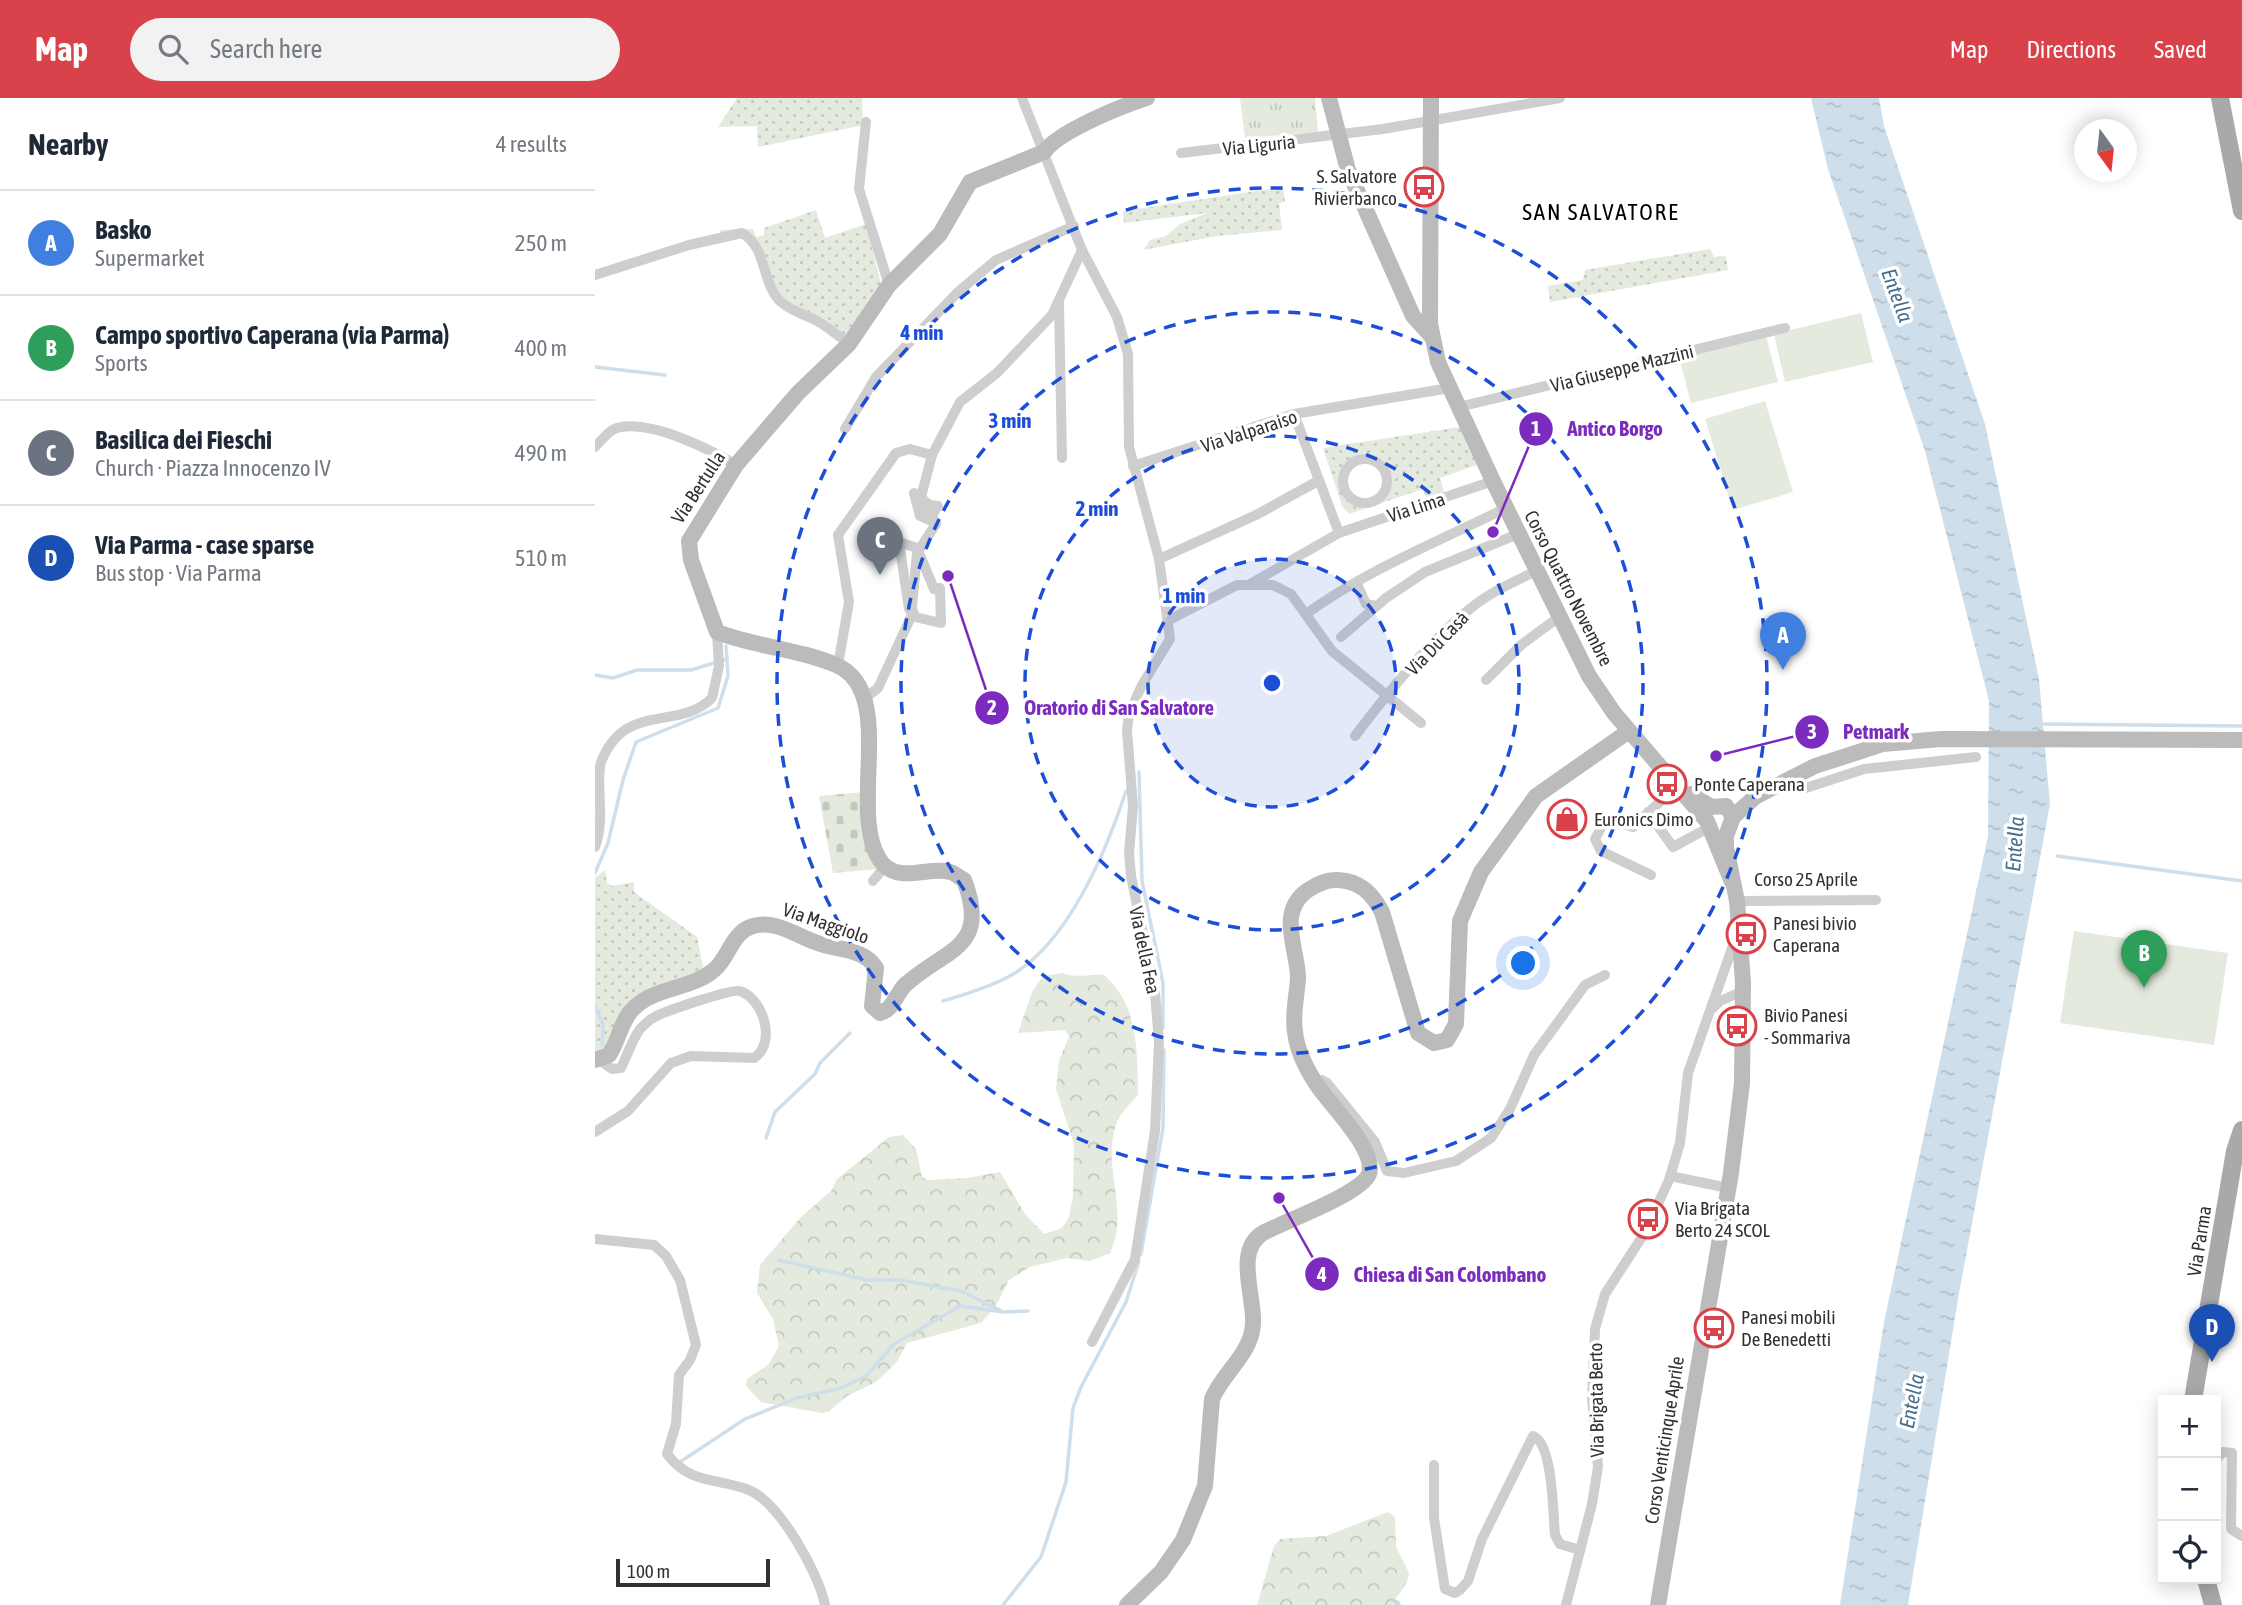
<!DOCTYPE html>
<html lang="en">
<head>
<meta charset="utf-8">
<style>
	body { margin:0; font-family:"Asap Condensed",sans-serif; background:#f2f2f3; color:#1f2937 }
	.controls { position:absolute; right:21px; bottom:21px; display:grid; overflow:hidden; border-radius:0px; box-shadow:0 4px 18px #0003 }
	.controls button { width:63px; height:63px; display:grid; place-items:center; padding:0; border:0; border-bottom:2px solid #e0e1e3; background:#fff; color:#1f2937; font:35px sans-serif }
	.compass { position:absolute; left:1479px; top:21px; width:63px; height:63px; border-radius:50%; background:#fff; box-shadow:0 4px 18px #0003; rotate:165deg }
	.scale { position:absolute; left:21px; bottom:18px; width:154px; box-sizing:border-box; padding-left:7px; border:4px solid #313131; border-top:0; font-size:19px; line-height:24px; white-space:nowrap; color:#313131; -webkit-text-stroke:5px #fff; paint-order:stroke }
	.you { position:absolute; left:929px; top:866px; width:24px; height:24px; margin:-18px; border:5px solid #fff; border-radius:50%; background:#1a73e8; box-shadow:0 0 0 10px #1a73e833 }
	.badge { display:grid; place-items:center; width:46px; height:46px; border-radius:50%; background:#d9424a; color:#fff; font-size:23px; font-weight:700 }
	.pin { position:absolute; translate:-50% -58px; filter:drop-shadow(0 2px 4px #0008) }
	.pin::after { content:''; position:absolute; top:37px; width:24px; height:21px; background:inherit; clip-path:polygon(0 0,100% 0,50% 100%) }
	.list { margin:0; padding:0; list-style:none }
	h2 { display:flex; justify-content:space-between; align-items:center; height:91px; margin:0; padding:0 28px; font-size:30px }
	h2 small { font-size:23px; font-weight:400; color:#747a83 }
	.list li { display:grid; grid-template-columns:46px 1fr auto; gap:21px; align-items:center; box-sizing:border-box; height:105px; padding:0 28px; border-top:2px solid #e0e1e3 }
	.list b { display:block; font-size:26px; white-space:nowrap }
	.list p { margin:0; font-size:23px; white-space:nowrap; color:#747a83 }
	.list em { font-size:23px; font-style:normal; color:#747a83 }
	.icon { flex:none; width:38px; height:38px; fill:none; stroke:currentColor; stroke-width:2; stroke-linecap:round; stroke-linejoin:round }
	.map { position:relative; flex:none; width:1647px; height:1507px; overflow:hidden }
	header { display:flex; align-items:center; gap:42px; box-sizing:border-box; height:98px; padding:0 35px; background:#d9424a; color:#fff }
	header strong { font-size:33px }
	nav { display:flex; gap:38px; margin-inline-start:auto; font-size:24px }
	.search { width:490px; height:63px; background:#f2f2f3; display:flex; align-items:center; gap:18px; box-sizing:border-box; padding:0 24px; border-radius:38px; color:#747a83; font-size:26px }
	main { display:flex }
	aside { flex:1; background:#fff }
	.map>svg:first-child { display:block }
	.grass { fill:url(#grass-dots); fill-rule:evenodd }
	.forest { fill:url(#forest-crowns) }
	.cemetery { fill:url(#cemetery-stones) }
	.park { fill:url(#park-tufts) }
	.garden { fill:#e4eadd }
	.water { fill:url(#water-ripples) }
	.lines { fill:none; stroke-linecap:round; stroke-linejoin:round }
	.stream { stroke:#cedfeb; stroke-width:3.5 }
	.street { stroke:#cecece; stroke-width:10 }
	.secondary { stroke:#bbb; stroke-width:16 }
	.primary { stroke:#a9a9a9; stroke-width:18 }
	.ring { fill:none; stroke:#1d4ed8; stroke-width:3.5; stroke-dasharray:12 9 }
	.labels { text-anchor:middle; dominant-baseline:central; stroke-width:7; stroke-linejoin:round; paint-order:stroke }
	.street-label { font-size:19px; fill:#313131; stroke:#fff }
	.poi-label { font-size:19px; fill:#313131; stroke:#fff; text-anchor:start }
	.water-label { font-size:21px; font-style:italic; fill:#44708e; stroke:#fff }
	.quarter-label { font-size:23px; letter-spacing:2px; fill:#000; stroke:#fff }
	.centre { fill:#1d4ed8; stroke:#fff; stroke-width:3.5 }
	.ring-label { font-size:21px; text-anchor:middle; font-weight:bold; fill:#1d4ed8; stroke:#fff; stroke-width:7; stroke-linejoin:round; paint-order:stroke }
	.leader { fill:none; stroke:#7b2cbf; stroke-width:2.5 }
	.callout-dot { fill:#7b2cbf; stroke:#fff; stroke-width:2.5 }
	.mark-label { font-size:21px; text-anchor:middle; font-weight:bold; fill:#fff }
	.callout-label { font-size:21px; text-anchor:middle; font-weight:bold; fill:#7b2cbf; stroke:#fff; stroke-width:7; stroke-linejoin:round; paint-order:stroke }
</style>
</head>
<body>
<header>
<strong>Map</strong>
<div class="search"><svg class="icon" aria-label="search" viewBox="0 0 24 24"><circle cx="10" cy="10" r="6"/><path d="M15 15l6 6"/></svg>Search here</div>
<nav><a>Map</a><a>Directions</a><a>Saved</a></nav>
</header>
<main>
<aside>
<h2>Nearby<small>4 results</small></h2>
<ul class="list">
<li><span class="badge" style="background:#3f7fe0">A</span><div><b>Basko</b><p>Supermarket</p></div><em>250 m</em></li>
<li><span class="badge" style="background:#2e9e5b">B</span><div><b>Campo sportivo Caperana (via Parma)</b><p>Sports</p></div><em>400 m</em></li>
<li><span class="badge" style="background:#6b7280">C</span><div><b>Basilica dei Fieschi</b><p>Church · Piazza Innocenzo IV</p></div><em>490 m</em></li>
<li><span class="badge" style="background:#1a4fb4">D</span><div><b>Via Parma - case sparse</b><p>Bus stop · Via Parma</p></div><em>510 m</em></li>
</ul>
</aside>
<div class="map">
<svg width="1647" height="1507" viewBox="0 0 1647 1507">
	<defs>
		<pattern id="grass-dots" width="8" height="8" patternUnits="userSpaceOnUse" patternTransform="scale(1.75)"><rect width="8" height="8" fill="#e4eadd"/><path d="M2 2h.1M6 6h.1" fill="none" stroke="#c4c9be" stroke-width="1.8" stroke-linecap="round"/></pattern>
		<pattern id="forest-crowns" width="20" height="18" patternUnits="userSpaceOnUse" patternTransform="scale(1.75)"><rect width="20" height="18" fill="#e4eadd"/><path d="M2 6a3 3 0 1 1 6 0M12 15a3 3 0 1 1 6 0" fill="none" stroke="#c4c9be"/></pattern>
		<pattern id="cemetery-stones" width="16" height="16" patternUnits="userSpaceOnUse" patternTransform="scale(1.75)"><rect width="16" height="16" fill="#e4eadd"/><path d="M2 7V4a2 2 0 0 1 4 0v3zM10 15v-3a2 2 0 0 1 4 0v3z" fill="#c4c9be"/></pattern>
		<pattern id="park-tufts" width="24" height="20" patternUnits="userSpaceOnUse" patternTransform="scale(1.75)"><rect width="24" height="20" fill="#e4eadd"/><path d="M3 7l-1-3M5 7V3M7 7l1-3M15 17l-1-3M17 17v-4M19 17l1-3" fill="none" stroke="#c4c9be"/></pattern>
		<pattern id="water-ripples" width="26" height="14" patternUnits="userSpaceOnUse" patternTransform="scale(1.75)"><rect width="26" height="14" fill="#cedfeb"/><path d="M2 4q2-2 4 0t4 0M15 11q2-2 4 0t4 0" fill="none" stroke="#b1c0ca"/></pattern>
	</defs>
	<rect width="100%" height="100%" fill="#fff"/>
	<g class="grass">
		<path d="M142 0H267L268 27 163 49 162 28 123 29Z"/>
		<path d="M688 89 690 104 684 105 687 132 622 138 548 152 555 142 571 138 585 126 612 115 529 125 528 113Z"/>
		<path d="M221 112 230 140 271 126 286 186 251 237 184 199 156 139 125 137V132L158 131 161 139 169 137V130Z"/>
		<path d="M1115 151 1119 159 1131 158 1133 172 955 204 953 188 988 182 990 172Z"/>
		<path d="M865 329 882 367 845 380 850 397 832 402 828 391 754 416 747 408 728 350ZM771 360C792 364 798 384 784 400L769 405 754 399 747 384C748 370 756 361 771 360Z"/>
		<path d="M10 772 12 785 17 788 39 784V794L102 839 109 874 58 892 14 949 0 955V780Z"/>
	</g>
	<g class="forest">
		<path d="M468 875C482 882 505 873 510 878 544 907 542 955 543 997 536 1005 527 1013 523 1022 504 1065 536 1112 515 1155L495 1163 472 1160 435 1169 414 1182 401 1208 386 1225 312 1245 302 1264 281 1284 252 1298 234 1313 227 1315 166 1304 151 1288 152 1281 174 1266 184 1248 178 1221 162 1195 165 1167 205 1120 236 1093 242 1081 294 1039 308 1037 321 1051 327 1079 333 1082 373 1080 405 1074 430 1116 449 1136 467 1130 474 1119 478 1098 479 1046 461 991 464 963 474 938 470 932 423 935 437 894 448 878Z"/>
		<path d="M793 1414 800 1419 801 1449 814 1475 812 1484 801 1501 804 1507H662L679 1448 685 1441 731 1438Z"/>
	</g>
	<path class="cemetery" d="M269 694C263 728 263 741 283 771L238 775 224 698Z"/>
	<path class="park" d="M645 0H720L723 34 650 40Z"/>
	<g class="garden">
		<path d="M1266 215 1278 264 1190 284 1179 236Z"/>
		<path d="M1171 238 1183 284 1096 305 1084 259Z"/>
		<path d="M1170 303 1198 394 1138 412 1110 321Z"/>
		<path d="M1479 833 1633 855 1619 947 1465 925Z"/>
	</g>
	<path class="water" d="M1216 0H1284L1289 28 1390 326 1444 581 1455 706 1364 1195 1313 1507H1245L1289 1224 1393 738 1394 603 1330 353 1233 71Z"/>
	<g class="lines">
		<g class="stream">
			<path d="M0 269 70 277"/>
			<path d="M0 577 18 580 42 572H96L132 561"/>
			<path d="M1446 626 1647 628"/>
			<path d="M544 674 547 783 568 885V930"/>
			<path d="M1462 758 1647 783"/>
			<path d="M0 775 13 745 28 682 41 644 123 610 133 578 131 548"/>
			<path d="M348 903C370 896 393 890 413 879 472 848 511 754 531 693L535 692"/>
			<path d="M0 908 8 926 7 947"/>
			<path d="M171 1040 180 1014 220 976 225 965 255 935"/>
			<path d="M546 1156 568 1030 569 952"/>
			<path d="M184 1162 272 1182H305L366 1193 405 1212"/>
			<path d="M85 1364 150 1321 202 1300 246 1290 271 1278 299 1246 365 1208 408 1214 433 1213"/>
			<path d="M803 1504 804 1507"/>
			<path d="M408 1507 446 1459 471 1384 478 1310 486 1289 531 1204 544 1163"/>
		</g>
		<g class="street">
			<path d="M271 24 264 91 294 187"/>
			<path d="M586 55 788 31 965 0"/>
			<path d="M487 152 522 219 533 256 534 349 564 461 575 541 547 587 534 616 532 632 538 708 534 755 536 778 560 895 564 944 560 1033 540 1161 497 1244"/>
			<path d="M0 177 94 147 147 135C171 150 166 176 180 197 189 211 209 216 222 223 234 230 244 238 254 246"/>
			<path d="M464 205 467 360"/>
			<path d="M864 309 1190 230"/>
			<path d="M699 316 744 435"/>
			<path d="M250 331 281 279 364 193 401 162 479 128"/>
			<path d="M0 349C7 342 15 330 26 329 59 324 113 350 141 367"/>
			<circle cx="770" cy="383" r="22"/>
			<path d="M538 368 699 316 855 290"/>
			<path d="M319 395 335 407 343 408 334 422 325 418Z"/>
			<path d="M304 444 322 450 339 491 345 490 346 525 320 519 317 510 314 511Z"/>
			<path d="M564 461 661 417 723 383"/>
			<path d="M655 486 744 435 898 383"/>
			<path d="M762 486 771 506 781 508"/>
			<path d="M711 516C772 472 842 444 911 410"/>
			<path d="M574 522 642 487H678L696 496 737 553 826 625"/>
			<path d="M746 539 791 500 830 474 923 436"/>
			<path d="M243 567 254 504 243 437 301 355 315 351 337 357"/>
			<path d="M891 582 926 547 964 519"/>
			<path d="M269 601 283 590 316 519 322 455 341 426 326 399 337 357 365 304 402 275 457 217 487 152 427 0"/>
			<path d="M760 638C791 597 836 541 876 510 895 494 919 484 941 473"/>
			<path d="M1196 679 1204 690H1211L1269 671 1381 659"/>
			<path d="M1053 714 1078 749 1115 729"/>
			<path d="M0 749C11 720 0 686 6 664 31 602 83 634 117 600L124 568 122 534"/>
			<path d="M1056 777 1006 753 1000 741 1008 726 1015 721 1038 729 1083 687"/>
			<path d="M278 783 290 768"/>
			<path d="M1142 803 1281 802"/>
			<path d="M1118 910 1125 903 1148 893"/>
			<path d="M720 984 727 982 732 985 780 1044 792 1073 809 1075 861 1063 896 1040 915 1011 939 957 990 887 1010 877"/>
			<path d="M0 1034 33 1013 76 965 96 958 159 960C181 946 170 902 145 893 138 890 67 914 58 920 54 922 48 928 45 931 37 942 32 958 26 970L17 971 4 962"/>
			<path d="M1075 1078 1133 1090"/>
			<path d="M0 1141 59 1147 71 1158 85 1182 101 1247 95 1262 84 1277 81 1326 72 1356C95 1387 124 1380 154 1392 185 1405 224 1476 230 1507"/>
			<path d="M1621 1362 1627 1354 1637 1355 1636 1431 1647 1438"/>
			<path d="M839 1367V1420L850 1491 860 1495 865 1492 873 1483 887 1441 938 1338C958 1345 958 1416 960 1437L965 1446 985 1452"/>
			<path d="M971 1507 997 1406 1003 1369 997 1300 1000 1231 1010 1196 1049 1136 1074 1082 1085 1045 1093 975 1141 839"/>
		</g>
		<g class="secondary">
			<path d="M734 0 753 72 818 218 837 239"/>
			<path d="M836 0 835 226 843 264 898 383 994 578 1019 615 1112 723 1137 784"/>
			<path d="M1138 719 1160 699 1220 668 1288 646 1346 641 1647 642"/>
			<path d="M0 962 14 957C24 943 26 921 39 910 61 888 97 892 120 871 134 859 137 834 158 828 183 821 205 841 229 847 247 852 270 852 281 870L277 908 285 915C298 912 301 896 310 887 349 851 396 851 369 782 365 780 360 775 355 774 335 768 305 785 288 766 249 721 305 594 241 567 204 551 161 549 122 534L96 462 94 443 141 367 203 295 254 246 294 187 345 136 375 84 449 54C464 33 527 8 552 0"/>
			<path d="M532 1507 566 1474 588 1442 610 1388 617 1301C628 1274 656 1257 658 1226 660 1199 639 1152 668 1135 690 1123 766 1096 774 1076 782 1052 736 1008 722 987 712 972 702 952 700 934 697 917 702 898 703 880 703 851 681 814 713 792 722 786 732 781 743 782 765 783 777 795 787 814L823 935 839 945 852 942 861 926 865 823 886 774 941 698 1034 633"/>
			<path d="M1063 1507 1136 1075 1147 985 1148 884 1142 803 1131 749V738L1138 719 1131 708 1116 709 1096 696"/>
		</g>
		<g class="primary">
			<path d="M1625 0 1647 113"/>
			<path d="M1598 1302 1640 1053 1647 1032"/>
			<path d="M1611 1481 1618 1507"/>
		</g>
	</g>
	<circle cx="677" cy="585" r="124" fill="#1d4ed8" fill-opacity=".12"/>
	<g class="ring">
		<circle cx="677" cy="585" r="124"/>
		<circle cx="677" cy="585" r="247"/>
		<circle cx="677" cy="585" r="371"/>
		<circle cx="677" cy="585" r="495"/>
	</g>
	<defs>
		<symbol id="bus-ring" viewBox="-11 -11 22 22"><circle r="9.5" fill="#fff" stroke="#d9424a" stroke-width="1.5"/><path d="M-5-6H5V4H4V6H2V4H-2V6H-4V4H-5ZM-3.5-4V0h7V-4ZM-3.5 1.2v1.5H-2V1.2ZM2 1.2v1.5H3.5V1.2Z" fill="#d9424a"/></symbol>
		<symbol id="shop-ring" viewBox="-11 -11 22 22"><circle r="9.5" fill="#fff" stroke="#d9424a" stroke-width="1.5"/><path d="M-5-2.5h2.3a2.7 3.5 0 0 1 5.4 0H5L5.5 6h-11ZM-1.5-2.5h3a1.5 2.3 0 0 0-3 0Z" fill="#d9424a"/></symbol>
	</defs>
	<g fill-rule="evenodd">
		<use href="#bus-ring" x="807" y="67" width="44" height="44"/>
		<use href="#bus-ring" x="1050" y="664" width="44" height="44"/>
		<use href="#shop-ring" x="950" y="699" width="44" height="44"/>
		<use href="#bus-ring" x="1129" y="814" width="44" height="44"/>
		<use href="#bus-ring" x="1120" y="906" width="44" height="44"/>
		<use href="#bus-ring" x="1031" y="1099" width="44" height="44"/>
		<use href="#bus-ring" x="1097" y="1208" width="44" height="44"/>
	</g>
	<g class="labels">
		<g class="street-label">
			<text transform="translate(664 47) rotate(-6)">Via Liguria</text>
			<text transform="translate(1027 270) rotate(-14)">Via Giuseppe Mazzini</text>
			<text transform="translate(654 333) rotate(-18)">Via Valparaiso</text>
			<text transform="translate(103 389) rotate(-57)">Via Bertulla</text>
			<text transform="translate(821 409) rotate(-18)">Via Lima</text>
			<text transform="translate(974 490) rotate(63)">Corso Quattro Novembre</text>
			<text transform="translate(842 545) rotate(-46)">Via Dù Casà</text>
			<text x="1211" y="781">Corso 25 Aprile</text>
			<text transform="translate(231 825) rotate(19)">Via Maggiolo</text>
			<text transform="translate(550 852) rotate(78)">Via della Fea</text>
			<text transform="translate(1604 1143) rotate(-81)">Via Parma</text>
			<text transform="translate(1001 1302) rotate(-91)">Via Brigata Berto</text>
			<text transform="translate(1069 1342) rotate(-81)">Corso Venticinque Aprile</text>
		</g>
		<g class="poi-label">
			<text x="802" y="78" text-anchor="end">S. Salvatore<tspan x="802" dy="22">Rivierbanco</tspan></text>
			<text x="1099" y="686">Ponte Caperana</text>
			<text x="999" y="721">Euronics Dimo</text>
			<text x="1178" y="825">Panesi bivio<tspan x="1178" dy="22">Caperana</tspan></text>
			<text x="1169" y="917">Bivio Panesi<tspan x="1169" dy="22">- Sommariva</tspan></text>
			<text x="1080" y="1110">Via Brigata<tspan x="1080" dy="22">Berto 24 SCOL</tspan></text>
			<text x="1146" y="1219">Panesi mobili<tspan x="1146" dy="22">De Benedetti</tspan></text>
		</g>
		<g class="water-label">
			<text transform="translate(1303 197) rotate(70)">Entella</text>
			<text transform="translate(1419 746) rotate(-86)">Entella</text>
			<text transform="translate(1316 1303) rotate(-79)">Entella</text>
		</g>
		<g class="quarter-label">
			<text x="1006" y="114">SAN SALVATORE</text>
		</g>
	</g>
	<circle cx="677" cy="585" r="10" class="centre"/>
	<g class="ring-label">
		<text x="327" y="242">4 min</text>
		<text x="415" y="330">3 min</text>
		<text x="502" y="418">2 min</text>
		<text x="589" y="505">1 min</text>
	</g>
	<path class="leader" d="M898 434L941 331M353 478L397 610M1121 658L1217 634M684 1100L727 1176"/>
	<g class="callout-dot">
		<circle cx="898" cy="434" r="7"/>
		<circle cx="353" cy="478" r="7"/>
		<circle cx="1121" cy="658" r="7"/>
		<circle cx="684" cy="1100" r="7"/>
		<circle cx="941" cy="331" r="18"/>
		<circle cx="397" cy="610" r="18"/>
		<circle cx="1217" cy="634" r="18"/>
		<circle cx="727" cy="1176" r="18"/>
	</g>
	<g class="mark-label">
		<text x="941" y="338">1</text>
		<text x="397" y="617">2</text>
		<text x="1217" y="641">3</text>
		<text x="727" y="1184">4</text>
	</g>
	<g class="callout-label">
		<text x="1020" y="338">Antico Borgo</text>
		<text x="524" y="617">Oratorio di San Salvatore</text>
		<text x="1281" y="641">Petmark</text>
		<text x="855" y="1184">Chiesa di San Colombano</text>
	</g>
</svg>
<div class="controls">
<button>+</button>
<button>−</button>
<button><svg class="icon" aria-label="locate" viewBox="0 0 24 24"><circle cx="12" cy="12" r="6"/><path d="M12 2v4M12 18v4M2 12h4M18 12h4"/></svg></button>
</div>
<svg class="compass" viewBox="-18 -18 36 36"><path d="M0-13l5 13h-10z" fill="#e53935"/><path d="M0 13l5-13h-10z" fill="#747a83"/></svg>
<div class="scale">100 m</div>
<div class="you"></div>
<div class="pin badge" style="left:1188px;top:572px;background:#3f7fe0">A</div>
<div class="pin badge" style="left:1549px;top:890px;background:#2e9e5b">B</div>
<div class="pin badge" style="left:285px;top:477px;background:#6b7280">C</div>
<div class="pin badge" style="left:1617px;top:1264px;background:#1a4fb4">D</div>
</div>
</main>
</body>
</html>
